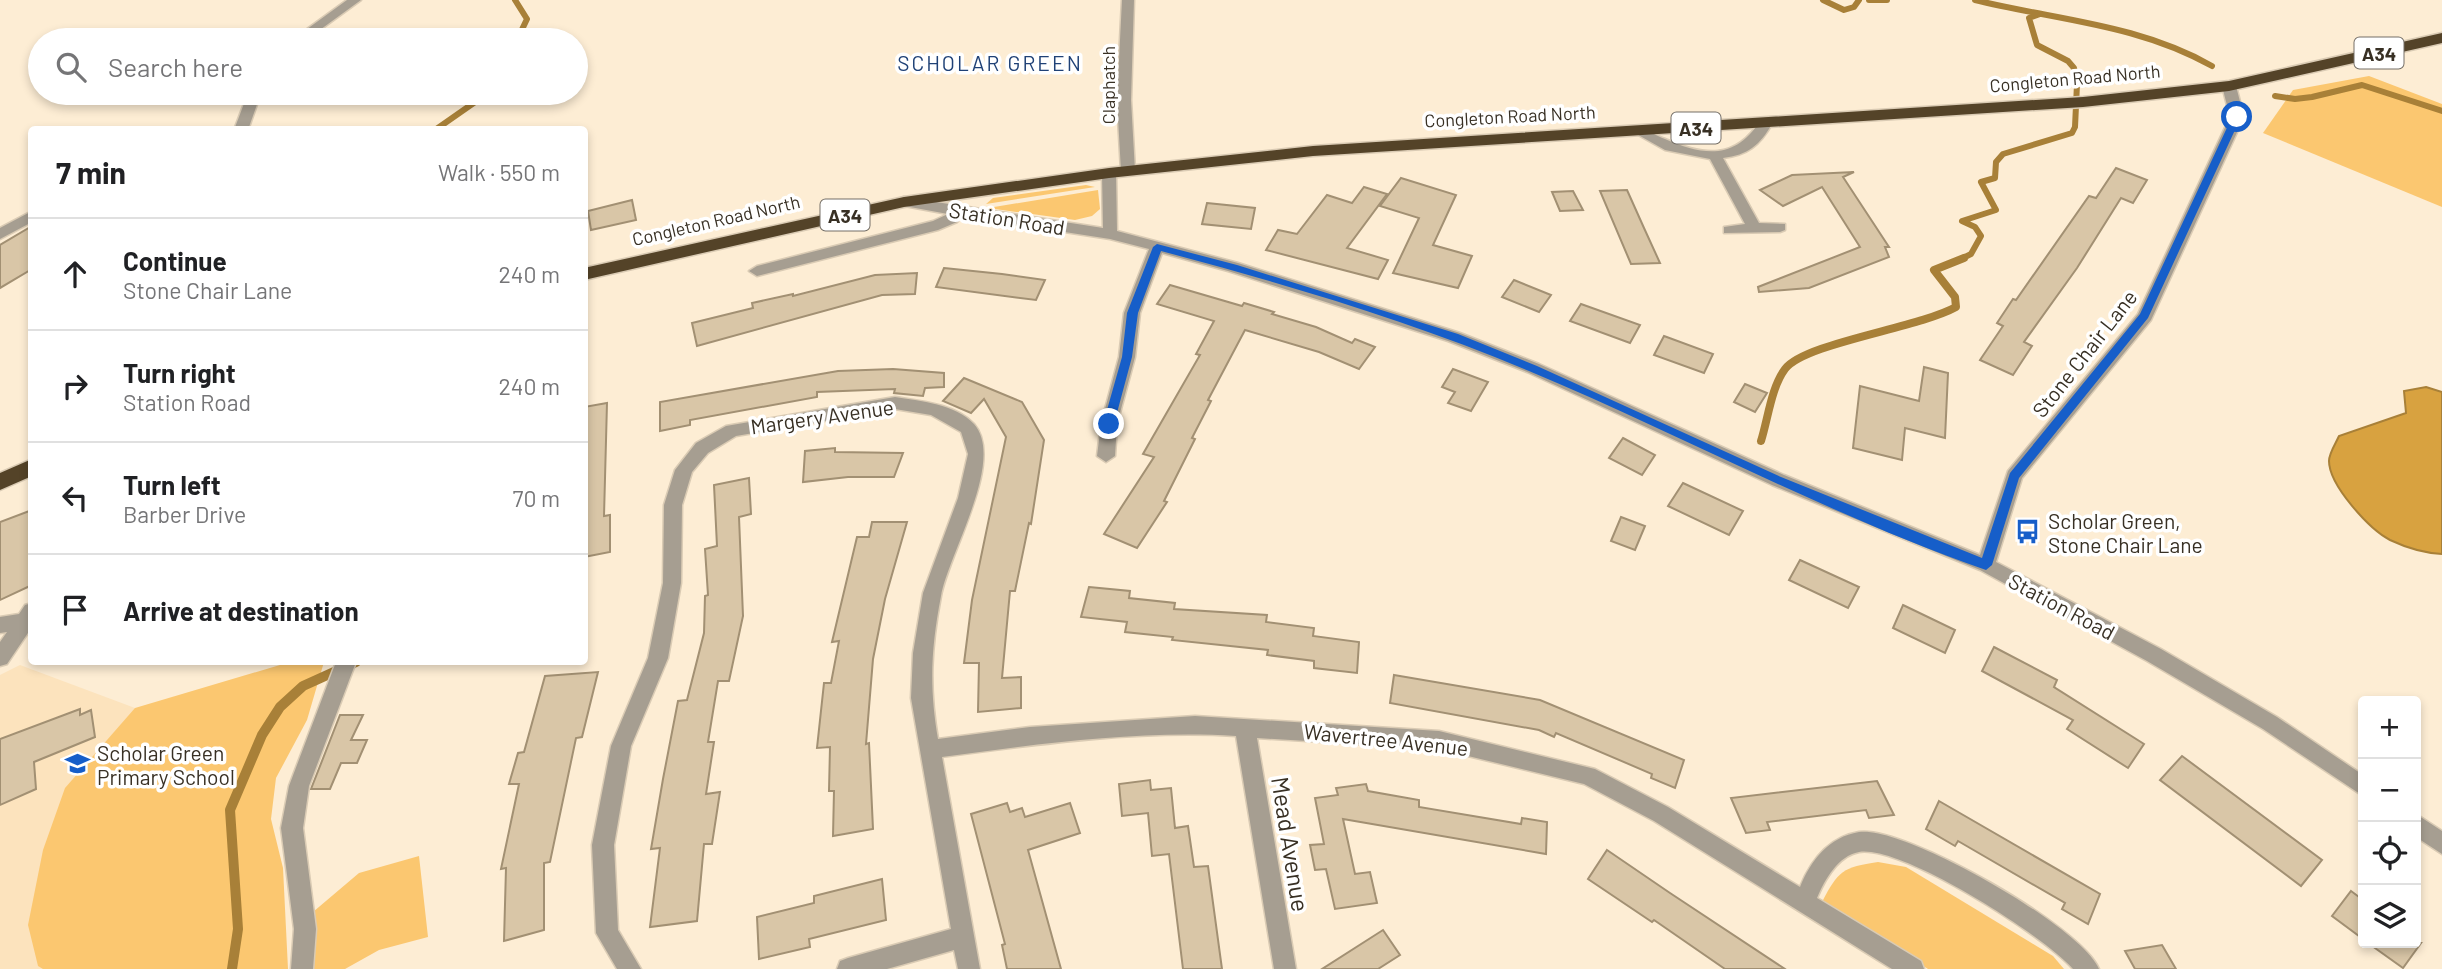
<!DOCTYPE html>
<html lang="en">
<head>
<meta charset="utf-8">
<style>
	body { margin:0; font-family:Barlow,sans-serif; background:#f2f2f2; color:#202124 }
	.controls { position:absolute; right:21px; bottom:21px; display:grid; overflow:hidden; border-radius:7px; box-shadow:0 4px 10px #0003 }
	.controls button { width:63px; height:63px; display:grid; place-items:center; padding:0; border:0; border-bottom:2px solid #e0e0e0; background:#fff; color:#202124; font:35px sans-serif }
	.stop { position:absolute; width:21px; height:21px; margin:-16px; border:5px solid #165ec9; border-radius:50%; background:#fff }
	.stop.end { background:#165ec9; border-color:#fff; box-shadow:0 2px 7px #0008 }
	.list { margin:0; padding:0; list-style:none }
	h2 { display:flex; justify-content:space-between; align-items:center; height:91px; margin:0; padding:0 28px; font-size:30px }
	h2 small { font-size:23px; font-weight:400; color:#757577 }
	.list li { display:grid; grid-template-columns:46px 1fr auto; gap:21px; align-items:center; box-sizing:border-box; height:112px; padding:0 28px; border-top:2px solid #e0e0e0 }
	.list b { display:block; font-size:26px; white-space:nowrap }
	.list p { margin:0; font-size:23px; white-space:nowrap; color:#757577 }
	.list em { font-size:23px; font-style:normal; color:#757577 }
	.icon { flex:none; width:38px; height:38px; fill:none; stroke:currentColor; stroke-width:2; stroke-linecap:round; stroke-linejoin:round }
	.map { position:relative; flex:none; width:2442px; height:969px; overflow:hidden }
	.search { position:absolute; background:#fff; box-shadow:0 4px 10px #0003; left:28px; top:28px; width:560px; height:77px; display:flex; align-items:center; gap:18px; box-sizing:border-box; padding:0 24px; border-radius:38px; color:#757577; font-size:26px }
	.panel { position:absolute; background:#fff; box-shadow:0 4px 10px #0003; left:28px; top:126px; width:560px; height:539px; border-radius:7px }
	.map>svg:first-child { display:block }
	.built { fill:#fce3bd }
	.green { fill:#fbc770 }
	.water { fill:#d8a240; stroke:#a88038; stroke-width:2 }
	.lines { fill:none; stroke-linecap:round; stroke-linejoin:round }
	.stream-far2 { stroke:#a88038; stroke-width:6 }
	.stream-far1 { stroke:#a88038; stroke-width:8 }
	.stream { stroke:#a88038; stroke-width:10 }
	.building { fill:#d9c6a7; stroke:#a29073; stroke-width:2 }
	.minor-casing { stroke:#dacbb4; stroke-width:3 }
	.highway-casing { stroke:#dacbb4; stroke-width:3 }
	.minor { fill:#a69e91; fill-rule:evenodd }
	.highway { fill:#544328; fill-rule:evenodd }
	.route { fill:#165ec9 }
	.labels { text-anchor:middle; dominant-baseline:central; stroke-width:7; stroke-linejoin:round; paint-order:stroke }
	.far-street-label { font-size:18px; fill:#383024; stroke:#fff }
	.shield { fill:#fff; stroke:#746e66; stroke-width:2 }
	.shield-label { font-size:19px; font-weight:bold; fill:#383024 }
	.far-quarter-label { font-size:21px; letter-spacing:2px; fill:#1f4176; stroke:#fff }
	.street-label { font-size:21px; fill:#383024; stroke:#fff }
	.poi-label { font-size:21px; fill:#383024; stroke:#fff; text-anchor:start }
	.near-street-label { font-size:24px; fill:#383024; stroke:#fff }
</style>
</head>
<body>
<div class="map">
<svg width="2442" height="969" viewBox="0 0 2442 969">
	<rect width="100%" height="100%" fill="#fdedd4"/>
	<path class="built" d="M20 665 135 708 173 821 154 969H0V675Z"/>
	<g class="green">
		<path d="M2369 76 2442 104V207L2263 133 2293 90Z"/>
		<path d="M1086 185 1095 187 986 204 993 198Z"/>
		<path d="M1098 190 1100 209 1092 216 1075 220 988 208Z"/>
		<path d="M290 662H324L307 720 276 778 271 819 283 868 288 969H43L38 966 28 925 43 850 65 788 135 708Z"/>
		<path d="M419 856 428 937 379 950 345 969H313V912L359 873Z"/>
		<path d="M1878 862 1906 867 2053 956 2064 969H1928L1822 902C1838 871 1843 867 1878 862Z"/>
	</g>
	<path class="water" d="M2426 387 2442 392V554C2424 553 2407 548 2390 540 2369 529 2329 485 2329 461 2329 453 2336 443 2339 436L2406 413 2404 391Z"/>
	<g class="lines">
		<g class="stream-far2">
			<path d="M515 0 527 19 517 40"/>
			<path d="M1823 0 1844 10 1854 7 1859 0"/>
			<path d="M1869 0H1887"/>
			<path d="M1975 0C2056 20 2138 24 2212 66"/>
			<path d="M2275 96 2295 99 2312 97 2362 85 2442 111"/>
			<path d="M435 130 488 93"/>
			<path d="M1959 260 1971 254 1981 236 1975 227 1962 221 1996 210 1981 182 1995 178 1996 162 2003 154 2072 133 2075 127 2077 84 2074 68 2068 61 2037 45 2029 18 2040 14"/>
		</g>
		<path class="stream-far1" d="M1761 441C1768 419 1771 388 1785 369 1804 343 1918 328 1956 307L1955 297 1934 270 1964 258"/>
		<path class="stream" d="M232 969 238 929 230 810 262 735 280 707 303 686 356 662"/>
	</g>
	<g class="building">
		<path d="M2116 168 2147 180 2133 203 2121 198 2077 268 2024 342 2032 346 2013 375 1980 360 2003 326 1997 323 2013 299 2016 300 2089 196 2096 198Z"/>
		<path d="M1854 172 1843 177 1889 247H1885L1889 257 1809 288 1759 292 1758 287 1860 247 1822 187 1783 206 1760 190 1792 175Z"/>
		<path d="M1401 178 1456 195 1433 245 1472 256 1458 288 1393 273 1419 218 1380 206Z"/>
		<path d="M1364 187 1387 194 1347 248 1388 260 1378 279 1266 250 1278 230 1297 234 1327 195 1352 203Z"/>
		<path d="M1627 190 1644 228 1660 263 1631 264 1600 191Z"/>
		<path d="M1573 191 1583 210 1560 211 1552 192Z"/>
		<path d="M632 200 636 220 591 230 588 211Z"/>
		<path d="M1207 203 1255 208 1251 229 1202 224Z"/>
		<path d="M32 226V269L0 288V245Z"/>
		<path d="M944 268 1002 274 1045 280 1036 300 936 287Z"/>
		<path d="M917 273 915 294 882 295 697 346 692 323 753 308 752 303 793 294V296L875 275Z"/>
		<path d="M1514 280 1551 295 1539 312 1502 297Z"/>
		<path d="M1170 285 1242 306 1244 303 1274 312 1272 314 1316 327 1352 343 1355 339 1375 347 1359 369 1319 352 1245 330 1208 400 1211 401 1192 438 1195 439 1164 501 1167 502 1137 548 1104 534 1154 457 1143 454 1200 355 1196 354 1214 321 1157 304Z"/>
		<path d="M1581 304 1640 325 1630 343 1570 321Z"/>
		<path d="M1664 336 1713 354 1704 373 1654 355Z"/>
		<path d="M1924 367 1948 373 1945 438 1905 428 1902 460 1853 448 1860 386 1919 401Z"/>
		<path d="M893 369 944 373V387L925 388 923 396 894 393 895 389 817 392V397L690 420V425L660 431V402L838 371Z"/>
		<path d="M1453 369 1488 382 1471 411 1448 403 1455 392 1442 387Z"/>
		<path d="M964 378 1022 402 1044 440 1031 524 1029 523 1015 591H1010L1002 678 1021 677V708L978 712 979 663H964L972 600 1006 437 984 399 971 413 943 401Z"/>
		<path d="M1745 384 1767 393 1755 412 1734 402Z"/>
		<path d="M607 403 604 516 610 515V552L584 557V407Z"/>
		<path d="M1623 438 1655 455 1642 475 1609 458Z"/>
		<path d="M835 448V452L903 453 894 477H848L803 482 805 451Z"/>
		<path d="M749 478 751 514 739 517 743 616 729 681H718L708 742H714L706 794 720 792 712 844H704L697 921 650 927 660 848 651 849 663 779 678 701 687 700 704 633 705 596 708 595 705 549 717 546 714 485Z"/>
		<path d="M1683 483 1743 511 1729 535 1668 506Z"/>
		<path d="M32 510V585L0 600V522Z"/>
		<path d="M1621 517 1645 526 1635 550 1611 541Z"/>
		<path d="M872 522H907L885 599 873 659 866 744 869 743 873 829 833 836 834 791H829L830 747 817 748 824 683H831L839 641 832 642 857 537H869Z"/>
		<path d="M1800 560 1859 587 1848 608 1789 580Z"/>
		<path d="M1089 587 1130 591 1129 598 1175 603 1174 609 1267 615 1266 622 1314 628 1313 636 1359 642 1357 673 1314 668V661L1267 655 1268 650 1172 640 1173 637 1125 632 1127 622 1081 617Z"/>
		<path d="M1903 605 1955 630 1945 653 1893 628Z"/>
		<path d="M1994 647 2057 680 2054 687 2144 744 2128 768 2067 729 2073 720 1982 671Z"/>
		<path d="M598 672 582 737 576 738 550 862 544 863V930L504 941 506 868 501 869 519 784H509L518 753 524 752 545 676Z"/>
		<path d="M1394 675 1540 700 1684 760 1675 788 1651 778 1652 774 1556 733 1554 737 1539 730 1390 703Z"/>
		<path d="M80 709V715L91 710 95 737 34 762 36 789 0 805V739Z"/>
		<path d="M340 715H363L351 740H367L357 763H341L330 789H311Z"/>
		<path d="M2182 756 2322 860 2301 886 2160 780Z"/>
		<path d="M1150 780 1151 790 1171 788 1175 828 1188 826 1194 867 1208 866 1222 969H1183L1169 854 1152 856 1148 813 1122 816 1119 784Z"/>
		<path d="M1877 781 1894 815 1869 818 1866 810 1767 822 1770 830 1746 833 1731 798Z"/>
		<path d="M1366 784 1368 791 1419 800V807L1521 824 1522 818 1547 822 1546 854 1343 819 1355 874 1370 872 1377 903 1335 909 1326 869 1315 870 1310 845 1324 844 1315 798 1338 795 1336 788Z"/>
		<path d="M1939 801 2100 894 2088 924 2062 909 2065 903 1958 841 1955 846 1926 829Z"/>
		<path d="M1007 803 1010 812 1022 808 1025 817 1070 803 1080 833 1028 850 1061 969H1007L1002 945 1005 944 971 814Z"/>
		<path d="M1607 850 1670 893 1785 969H1725L1654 920 1652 922 1588 879Z"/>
		<path d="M882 879 886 920 809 939 810 947 759 959 757 917 814 903V896Z"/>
		<path d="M2351 891 2363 900V939L2332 916Z"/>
		<path d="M1383 930 1400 955 1378 969H1322Z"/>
		<path d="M2368 943H2421L2403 968Z"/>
		<path d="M2162 945 2176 969H2135L2125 951Z"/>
	</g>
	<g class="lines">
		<defs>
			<g id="minor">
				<path d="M347 0H361L306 40H292Z"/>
				<path d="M1122 0H1134L1131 100 1135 171 1128 175 1121 171 1117 100Z"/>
				<path d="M2229 82 2236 86 2244 117 2151 320 2022 478 1996 562 2161 649 2277 717 2363 775V796L2263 729 2147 661 1980 570 1772 485 1527 372 1448 341 1228 271 1162 253 1140 313 1135 357 1117 424 1115 456 1106 462 1097 456 1101 424 1119 357 1124 313 1149 249 1110 239 962 216 957 222 938 230 757 276 749 271 757 266 933 221 948 214 899 205V199L904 197 1103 228 1102 173 1109 169 1116 173 1117 231 1238 263 1460 333 1539 364 1784 475 1980 555 2008 471 2138 314 2230 117 2222 86Z"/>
				<path d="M248 93H261L248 130H234Z"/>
				<path d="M1765 120 1772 124C1760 145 1748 155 1723 158L1759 223 1785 224V230L1780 232 1724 233V227L1745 224 1710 159 1665 150 1633 132 1640 128C1649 130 1656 136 1665 139 1704 156 1735 160 1760 121Z"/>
				<path d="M32 211V222L0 239V228Z"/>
				<path d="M895 397C920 401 956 404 974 424 1006 460 948 555 941 596 931 648 929 687 938 739L1030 727 1195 716 1439 731 1595 769 1668 807 1800 887C1811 860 1829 837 1859 832 1904 825 2082 927 2099 969H2073C2044 936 1902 845 1859 852 1838 856 1825 879 1817 898L1921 961 1924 969H1892L1654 821 1584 784 1439 749 1257 738 1296 969H1274L1236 736C1139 730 1038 744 942 757L980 969H958L954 950 887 969H837L840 961 848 958 951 929 911 698 913 653 923 593 958 498 968 454 961 432 931 415 895 409 736 436 708 453 692 472 682 505 681 583 668 658 631 746 614 845 618 930 641 969H617L596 933 592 845 611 746 648 658 663 583 664 505 675 470 696 443 726 426Z"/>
				<path d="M32 603V627L7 664 0 666V642L7 632 0 633V617L19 614 25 605Z"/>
				<path d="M336 662H356L309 786 303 828 316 929 313 969H291L294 929 281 828 289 786Z"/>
				<path d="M2416 814 2442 831V854L2416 837Z"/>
			</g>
			<g id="highway">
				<path d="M2442 33V43L2229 91 2083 107 1313 156 1109 178 904 207 584 280V268L904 197 1109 168 1313 146 2083 97 2229 81Z"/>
				<path d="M32 459V476L0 490V473Z"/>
			</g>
		</defs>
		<use href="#minor" class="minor-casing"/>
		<use href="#highway" class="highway-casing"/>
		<use href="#minor" class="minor"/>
		<use href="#highway" class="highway"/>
	</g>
	<path class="route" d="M2237 115 2241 117 2148 318 2019 478 1992 565 1986 570C1829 515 1682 435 1529 371 1411 321 1285 284 1161 251L1138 313 1132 357 1114 424 1109 428 1103 424 1122 357 1127 313 1153 247 1157 244 1237 265 1458 334 1537 366 1781 477 1982 558 2010 473 2140 314 2232 117Z"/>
	<defs>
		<symbol id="bus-bare" viewBox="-9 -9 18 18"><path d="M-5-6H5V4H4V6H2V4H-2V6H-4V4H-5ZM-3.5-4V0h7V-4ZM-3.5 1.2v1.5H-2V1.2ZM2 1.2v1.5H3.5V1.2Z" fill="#165ec9" stroke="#fff" stroke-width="2.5" paint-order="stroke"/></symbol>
		<symbol id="school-bare" viewBox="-9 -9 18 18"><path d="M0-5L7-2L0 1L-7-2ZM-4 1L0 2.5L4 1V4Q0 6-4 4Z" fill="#165ec9" stroke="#fff" stroke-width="2.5" paint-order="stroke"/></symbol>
	</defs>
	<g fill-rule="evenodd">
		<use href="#bus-bare" x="2010" y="514" width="35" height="35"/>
		<use href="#school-bare" x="60" y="746" width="35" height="35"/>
	</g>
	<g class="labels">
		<g class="far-street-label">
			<text transform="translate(2075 78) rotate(-5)">Congleton Road North</text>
			<text transform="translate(1108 85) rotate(-90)">Claphatch</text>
			<text transform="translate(1510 116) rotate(-3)">Congleton Road North</text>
			<text transform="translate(716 220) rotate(-13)">Congleton Road North</text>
		</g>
		<g class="shield">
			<rect x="2354.5" y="37.5" width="49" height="31" rx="5"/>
			<rect x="1671.5" y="112.5" width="49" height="31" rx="5"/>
			<rect x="820.5" y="199.5" width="49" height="31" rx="5"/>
		</g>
		<g class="shield-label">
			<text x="2379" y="53">A34</text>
			<text x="1696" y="128">A34</text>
			<text x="845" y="215">A34</text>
		</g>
		<g class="far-quarter-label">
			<text x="990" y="62">SCHOLAR GREEN</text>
		</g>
		<g class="street-label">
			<text transform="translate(1007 218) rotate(9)">Station Road</text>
			<text transform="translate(2084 353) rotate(-52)">Stone Chair Lane</text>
			<text transform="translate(822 416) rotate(-8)">Margery Avenue</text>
			<text transform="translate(2062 606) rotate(28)">Station Road</text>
			<text transform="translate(1386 739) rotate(6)">Wavertree Avenue</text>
		</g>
		<g class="poi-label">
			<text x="2048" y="520">Scholar Green,<tspan x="2048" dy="24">Stone Chair Lane</tspan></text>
			<text x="97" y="752">Scholar Green<tspan x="97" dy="24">Primary School</tspan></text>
		</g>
		<g class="near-street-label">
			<text transform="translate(1291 844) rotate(81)">Mead Avenue</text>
		</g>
	</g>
</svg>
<div class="controls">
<button>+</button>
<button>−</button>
<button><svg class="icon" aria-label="locate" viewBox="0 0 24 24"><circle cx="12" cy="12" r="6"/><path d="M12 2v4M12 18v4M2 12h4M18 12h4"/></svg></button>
<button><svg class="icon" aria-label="layers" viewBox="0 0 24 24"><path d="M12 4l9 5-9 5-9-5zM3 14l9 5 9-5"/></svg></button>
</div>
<div class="stop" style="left:2237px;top:117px"></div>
<div class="stop end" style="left:1109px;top:424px"></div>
<div class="search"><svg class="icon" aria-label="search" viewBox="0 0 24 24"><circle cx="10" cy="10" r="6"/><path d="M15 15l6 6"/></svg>Search here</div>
<section class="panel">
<h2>7 min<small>Walk · 550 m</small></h2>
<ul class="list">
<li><svg class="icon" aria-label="ahead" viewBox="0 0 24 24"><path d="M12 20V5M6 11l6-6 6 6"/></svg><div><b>Continue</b><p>Stone Chair Lane</p></div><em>240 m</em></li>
<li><svg class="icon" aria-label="right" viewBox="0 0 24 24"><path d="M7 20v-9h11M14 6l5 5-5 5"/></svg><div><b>Turn right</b><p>Station Road</p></div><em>240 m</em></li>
<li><svg class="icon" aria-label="left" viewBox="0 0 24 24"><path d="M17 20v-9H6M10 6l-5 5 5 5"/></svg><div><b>Turn left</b><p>Barber Drive</p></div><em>70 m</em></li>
<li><svg class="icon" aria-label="arrive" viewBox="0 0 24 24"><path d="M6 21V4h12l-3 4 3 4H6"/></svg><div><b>Arrive at destination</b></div></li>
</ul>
</section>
</div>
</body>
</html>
